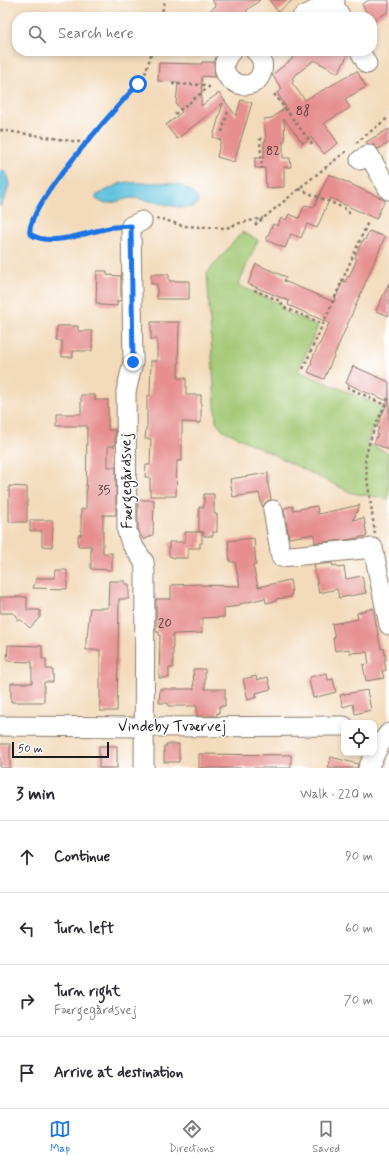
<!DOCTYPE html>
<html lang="en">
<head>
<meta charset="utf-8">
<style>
	body { margin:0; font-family:Mynerve,sans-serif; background:#f7f7f7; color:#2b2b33 }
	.controls { position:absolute; right:12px; bottom:12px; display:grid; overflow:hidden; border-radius:8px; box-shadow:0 2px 6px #0003 }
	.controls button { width:36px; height:36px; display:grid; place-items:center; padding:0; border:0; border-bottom:1px solid #e1e1e2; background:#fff; color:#2b2b33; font:20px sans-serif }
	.scale { position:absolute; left:12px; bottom:10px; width:97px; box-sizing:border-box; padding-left:4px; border:2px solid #1c1c1c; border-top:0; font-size:11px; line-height:14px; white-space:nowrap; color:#1c1c1c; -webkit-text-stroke:3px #fff; paint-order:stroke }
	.stop { position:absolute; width:12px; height:12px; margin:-9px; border:3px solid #1a73e8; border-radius:50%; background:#fff }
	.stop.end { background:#1a73e8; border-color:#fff; box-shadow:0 1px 4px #0008 }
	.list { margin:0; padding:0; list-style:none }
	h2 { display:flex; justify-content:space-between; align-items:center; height:52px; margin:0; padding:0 16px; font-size:17px }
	h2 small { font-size:13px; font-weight:400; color:#7c7c81 }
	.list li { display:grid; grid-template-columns:26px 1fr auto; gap:12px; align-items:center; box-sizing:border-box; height:72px; padding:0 16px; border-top:1px solid #e1e1e2 }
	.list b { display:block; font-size:15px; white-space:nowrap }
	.list p { margin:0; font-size:13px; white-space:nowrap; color:#7c7c81 }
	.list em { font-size:13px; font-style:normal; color:#7c7c81 }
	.icon { flex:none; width:22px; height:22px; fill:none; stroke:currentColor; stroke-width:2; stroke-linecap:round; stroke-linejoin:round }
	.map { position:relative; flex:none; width:389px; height:768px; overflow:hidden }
	.search { position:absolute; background:#fff; box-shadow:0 2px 6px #0003; left:12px; right:12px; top:12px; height:44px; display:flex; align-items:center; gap:10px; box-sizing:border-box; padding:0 14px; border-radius:16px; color:#7c7c81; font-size:15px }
	.sheet { height:340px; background:#fff }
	nav { display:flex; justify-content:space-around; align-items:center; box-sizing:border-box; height:56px; border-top:1px solid #e1e1e2; background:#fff; font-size:11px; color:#7c7c81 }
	nav a { display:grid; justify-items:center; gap:2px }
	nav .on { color:#1a73e8 }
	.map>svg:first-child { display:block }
	.green { fill:#a2c873; stroke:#5f7248 }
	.water { fill:#5fc1dd; stroke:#3e6e7c }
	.building { fill:#e68f8e }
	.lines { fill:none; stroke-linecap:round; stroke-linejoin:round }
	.minor-casing { stroke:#887b6b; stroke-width:21 }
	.path { stroke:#887b6b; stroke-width:2.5; stroke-dasharray:3 3; stroke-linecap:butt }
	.minor { stroke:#fff; stroke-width:19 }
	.route { stroke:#1a73e8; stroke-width:5 }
	.labels { text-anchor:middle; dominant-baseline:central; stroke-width:3; stroke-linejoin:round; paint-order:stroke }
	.number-label { font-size:13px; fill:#4e3938 }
	.street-label { font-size:15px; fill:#1c1c1c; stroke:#fff }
</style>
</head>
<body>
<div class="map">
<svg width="389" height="768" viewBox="0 0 389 768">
	<rect width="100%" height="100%" fill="#fff"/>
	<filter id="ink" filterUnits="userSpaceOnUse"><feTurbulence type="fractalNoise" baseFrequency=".025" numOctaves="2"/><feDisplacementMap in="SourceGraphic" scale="8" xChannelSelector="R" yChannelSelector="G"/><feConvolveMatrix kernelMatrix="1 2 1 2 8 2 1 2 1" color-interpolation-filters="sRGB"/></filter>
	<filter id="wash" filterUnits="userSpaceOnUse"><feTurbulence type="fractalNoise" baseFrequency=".012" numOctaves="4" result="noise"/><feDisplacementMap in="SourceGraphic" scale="16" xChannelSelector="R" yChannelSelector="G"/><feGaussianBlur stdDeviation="0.9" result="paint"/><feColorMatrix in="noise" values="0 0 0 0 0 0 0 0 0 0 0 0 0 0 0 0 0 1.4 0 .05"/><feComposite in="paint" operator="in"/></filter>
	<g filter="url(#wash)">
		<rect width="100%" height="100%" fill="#f3daba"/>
		<path class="green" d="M242 232 258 240 238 285 278 303 284 311 318 326 298 371 383 407 366 443 389 453V499L352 493 223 430 216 421 207 273Z"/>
		<g class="water">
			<path d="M0 170C17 174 6 197 0 207Z"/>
			<path d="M127 182C149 185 174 177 192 192 195 195 199 198 197 203 192 214 159 202 150 201 144 200 138 198 132 198 120 199 107 208 96 199V197L97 195 121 183Z"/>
		</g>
		<g id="blocks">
			<g class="building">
				<path d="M212 0H260L246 11 251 17H202L216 6Z"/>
				<path d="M269 0H293L278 12Z"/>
				<path d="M369 0H389V11L372 21V17H369L362 4Z"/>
				<path d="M298 51H342L348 55 338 73 314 60 292 78 294 81 292 83 305 100 357 71 366 87 345 99 350 108 324 123 338 143 324 154 311 137 303 143 284 119 285 141H283V158H290L291 167H284V187L266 188 265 168H255V158H264V141H266L264 119 272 118 286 107 277 93 282 89 272 75 292 59V58L300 52Z"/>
				<path d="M202 62H214L215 74V77L202 76 201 106 219 93 236 116 241 100 252 103 234 162 217 157 221 140 213 137 223 103 177 139 166 125 182 112 176 104 178 82 158 81 159 63 202 64Z"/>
				<path d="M389 129V143L378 149 374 145 368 144 366 142Z"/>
				<path d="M329 174 385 200 376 219 330 198 317 228 307 224 301 238 291 234 285 248 266 240 273 224 278 226 281 218 286 220 289 214 299 218 305 205 314 207Z"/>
				<path d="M369 231 385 237 324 379 308 372 312 363 311 362 313 357 319 344H320L329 323 288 305 289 301 248 284 256 264 286 277 284 281 334 302 343 281 345 282 348 276 349 277 357 259 355 258 357 252 363 240H365Z"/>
				<path d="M97 271H107V275L121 276V301H117V306L100 305V303H96Z"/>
				<path d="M151 274H169V281H189V299H157V284H151Z"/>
				<path d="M389 283V316L376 311Z"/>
				<path d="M151 322H179L178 378H186V395H201V423L182 422V461H177L176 496H150V477H145L146 465H150L151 439H145L146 428H147V396H150L151 361H157V339H151Z"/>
				<path d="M57 326H78V331H92V351H73V357H62V341H57Z"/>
				<path d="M353 366 389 382V450L374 443 378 434 377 433 379 428 377 427 388 401 363 391 346 383Z"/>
				<path d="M81 395H95V400H108V430H115V446H108V467H116V515H103V553H112V570L91 569V546H78V535H81V509H86L87 426H57V414H81Z"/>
				<path d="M268 473V485L271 499 266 502 263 506H262L259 493 233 497 230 479Z"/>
				<path d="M9 486 27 487V522H9Z"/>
				<path d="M204 494H214V514H217V532H213V536H204V532H199V507H204Z"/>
				<path d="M138 500H154L153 535 144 540 140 534 138 529Z"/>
				<path d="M360 505 353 520 364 518 367 536 346 540 315 543 314 534 289 538 284 508 293 506V510L317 506 318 514Z"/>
				<path d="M30 520H53L52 547 42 546V531H30Z"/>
				<path d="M185 532H202V543H200V548H188V558H175L169 556V542H185Z"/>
				<path d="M254 538 256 565H253L258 587 290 580 292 593 291 594V597L276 599V601L266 603 265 598 240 604 239 606 224 608V617L202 618V633L173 634V668H169V678H159L160 635H159V632H156V599H171V585L200 584V585L240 586 235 562H230L228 541Z"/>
				<path d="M332 563 333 566 337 565 338 568 344 567 346 579 362 576 366 593 339 598 337 589 319 593 314 565Z"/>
				<path d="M56 570H67V589L33 588 37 578H55Z"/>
				<path d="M109 581H125V584H129V599H119L117 711H100V650H86V637H87L90 608H108Z"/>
				<path d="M0 597H27V610H40V617L30 628 21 620H17V616L14 613H0Z"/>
				<path d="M373 608 381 649 384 648 386 660H384L386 670 382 671 384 678 366 681 363 665 369 664 367 652 350 653 349 649 335 651 333 638H335L332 624 358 619 357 613Z"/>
				<path d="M8 645 42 646V659H46V669H52V682H44V702H11V683H32V662L7 661Z"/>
				<path d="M193 669H205V689H225V706H219V713H217V716H197V706H168V703H159L160 689H194Z"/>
				<path d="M327 673 328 680 333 679 336 692 313 698 309 680H310V677Z"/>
				<path d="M256 676 257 680 268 677 271 689 256 693 257 697 248 700 243 679Z"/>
				<path d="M367 690 371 710 355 714 353 704 343 707 340 695Z"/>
				<rect x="0" y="744" width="10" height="24"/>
				<path d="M166 744H179V762H164V746H167Z"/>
				<rect x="99" y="746" width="18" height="22"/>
				<path d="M199 754 291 755V768H199Z"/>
				<path d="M331 757 358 764 357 768H328Z"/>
			</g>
		</g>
	</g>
	<g filter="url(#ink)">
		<use href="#blocks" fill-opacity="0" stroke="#887b6b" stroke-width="1"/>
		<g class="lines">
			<defs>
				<g id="minor">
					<path d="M331 0 341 17"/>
					<path d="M302 17 335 0"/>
					<path d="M232 51C206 77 254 101 262 71 264 63 261 56 255 51"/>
					<path d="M360 51 367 64"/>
					<path d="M360 160 369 155 389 190"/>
					<path d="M142 221 131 226 133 362 126 392 127 531 131 543 144 562 145 572 144 768"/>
					<path d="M273 510 281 557 373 548 389 625"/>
					<path d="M0 726 144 727 344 726"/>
					<path d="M368 768 380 744 389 733"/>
				</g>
			</defs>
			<use href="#minor" class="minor-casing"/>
			<g class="path">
				<path d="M161 17 165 0"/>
				<path d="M207 51 212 54"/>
				<path d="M172 84 204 85 209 87 175 114"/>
				<path d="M274 94 312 144"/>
				<path d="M0 130 86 143"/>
				<path d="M222 132 228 111"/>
				<path d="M262 138 260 140 262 169"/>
				<path d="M356 143 389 117"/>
				<path d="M299 189 344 208 350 214"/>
				<path d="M156 219H162L183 226 226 228 240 223 263 218"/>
				<path d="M255 225 299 189 302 186 348 150"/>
				<path d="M116 227C102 228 89 234 76 237 68 239 59 239 51 239 43 239 37 238 30 234L29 229 33 217 48 193 57 180 87 143 145 74 152 51"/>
				<path d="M254 290 280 301 285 308 323 324"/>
				<path d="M303 369 368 222"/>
				<path d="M347 387 385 405"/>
				<path d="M375 534 365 463C368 439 379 418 389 396"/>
			</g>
			<use href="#minor" class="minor"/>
		</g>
	</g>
	<g class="lines" filter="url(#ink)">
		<path class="route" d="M133 362 131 226C124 227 116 226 109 228 86 232 51 248 30 234 26 206 116 108 138 84"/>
	</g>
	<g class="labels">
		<g class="number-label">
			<text x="303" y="111">88</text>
			<text x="273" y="151">82</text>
			<text x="104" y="490">35</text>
			<text x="165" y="623">20</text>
		</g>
		<g class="street-label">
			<text transform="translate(127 481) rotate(-91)">Færgegårdsvej</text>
			<text x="172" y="727">Vindeby Tværvej</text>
		</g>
	</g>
</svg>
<div class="controls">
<button><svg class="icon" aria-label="locate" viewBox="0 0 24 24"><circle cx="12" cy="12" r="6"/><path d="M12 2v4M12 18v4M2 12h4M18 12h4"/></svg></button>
</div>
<div class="scale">50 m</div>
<div class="stop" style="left:138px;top:84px"></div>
<div class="stop end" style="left:133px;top:362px"></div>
<div class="search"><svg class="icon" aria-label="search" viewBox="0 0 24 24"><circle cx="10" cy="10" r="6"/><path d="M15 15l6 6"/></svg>Search here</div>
</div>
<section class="sheet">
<h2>3 min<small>Walk · 220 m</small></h2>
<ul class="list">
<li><svg class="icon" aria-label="ahead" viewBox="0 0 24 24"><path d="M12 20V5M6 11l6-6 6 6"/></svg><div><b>Continue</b></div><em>90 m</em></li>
<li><svg class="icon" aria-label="left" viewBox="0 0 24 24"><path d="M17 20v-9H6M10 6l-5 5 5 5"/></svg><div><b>Turn left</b></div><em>60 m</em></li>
<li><svg class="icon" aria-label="right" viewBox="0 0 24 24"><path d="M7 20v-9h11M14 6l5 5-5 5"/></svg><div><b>Turn right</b><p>Færgegårdsvej</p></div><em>70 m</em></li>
<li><svg class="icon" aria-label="arrive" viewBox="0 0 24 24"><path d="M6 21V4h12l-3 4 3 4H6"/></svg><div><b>Arrive at destination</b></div></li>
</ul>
</section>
<nav>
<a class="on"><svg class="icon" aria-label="map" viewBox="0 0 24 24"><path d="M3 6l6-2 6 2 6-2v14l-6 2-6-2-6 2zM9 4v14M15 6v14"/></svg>Map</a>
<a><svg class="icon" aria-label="directions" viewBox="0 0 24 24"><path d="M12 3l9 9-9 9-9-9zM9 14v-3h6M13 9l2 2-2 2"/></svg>Directions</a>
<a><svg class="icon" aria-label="saved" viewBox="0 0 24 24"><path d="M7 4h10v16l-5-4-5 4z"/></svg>Saved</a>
</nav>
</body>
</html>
